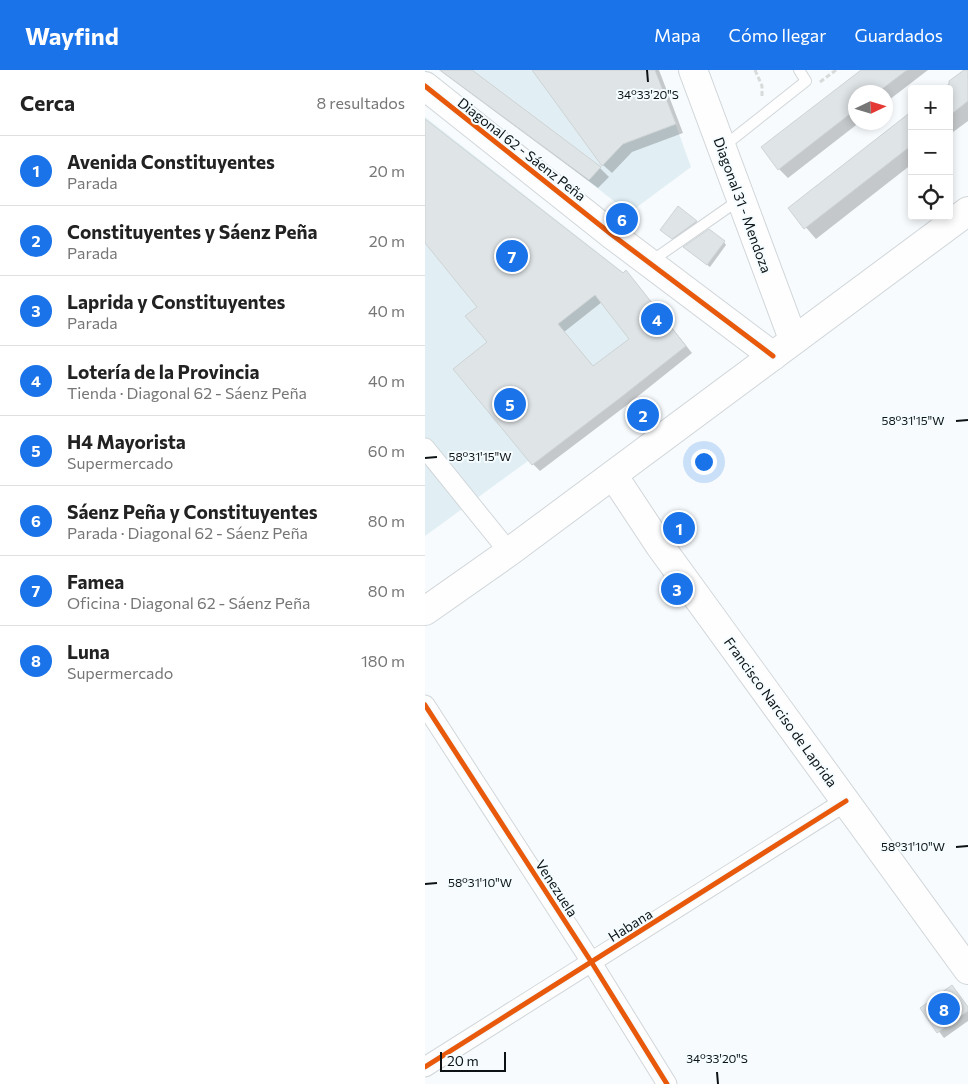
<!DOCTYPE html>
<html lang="es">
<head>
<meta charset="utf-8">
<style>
	body { margin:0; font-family:Commissioner,sans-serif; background:#f6f6f6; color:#222 }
	.controls { position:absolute; right:15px; top:15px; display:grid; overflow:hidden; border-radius:5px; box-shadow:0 2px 8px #0003 }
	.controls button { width:45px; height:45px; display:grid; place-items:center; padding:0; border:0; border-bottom:1px solid #e0e0e0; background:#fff; color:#222; font:25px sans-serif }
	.compass { position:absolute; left:423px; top:15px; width:45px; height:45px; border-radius:50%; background:#fff; box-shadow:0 2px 8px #0003; rotate:86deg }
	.scale { position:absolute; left:15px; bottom:12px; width:66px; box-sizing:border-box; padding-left:5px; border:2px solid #0d1315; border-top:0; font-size:14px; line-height:18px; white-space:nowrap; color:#0d1315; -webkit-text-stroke:4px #f5fcff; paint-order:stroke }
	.you { position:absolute; left:278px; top:391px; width:18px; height:18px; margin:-12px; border:4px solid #fff; border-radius:50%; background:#1a73e8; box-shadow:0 0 0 8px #1a73e833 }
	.badge { display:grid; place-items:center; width:32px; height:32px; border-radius:50%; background:#1a73e8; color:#fff; font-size:16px; font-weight:700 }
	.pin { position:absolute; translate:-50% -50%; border:2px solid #fff; box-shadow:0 1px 5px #0006 }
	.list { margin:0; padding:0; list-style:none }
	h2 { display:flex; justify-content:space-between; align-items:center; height:65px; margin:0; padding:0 20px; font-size:21px }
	h2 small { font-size:16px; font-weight:400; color:#767676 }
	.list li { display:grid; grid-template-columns:32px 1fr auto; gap:15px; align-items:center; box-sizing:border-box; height:70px; padding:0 20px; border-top:1px solid #e0e0e0 }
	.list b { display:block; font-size:19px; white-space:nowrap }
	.list p { margin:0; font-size:16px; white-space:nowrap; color:#767676 }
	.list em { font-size:16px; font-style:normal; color:#767676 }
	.icon { flex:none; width:28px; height:28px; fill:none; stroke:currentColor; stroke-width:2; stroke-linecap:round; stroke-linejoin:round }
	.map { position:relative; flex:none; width:543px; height:1014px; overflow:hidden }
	header { display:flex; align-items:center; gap:30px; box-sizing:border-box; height:70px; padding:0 25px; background:#1a73e8; color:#fff }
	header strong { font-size:24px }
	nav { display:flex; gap:28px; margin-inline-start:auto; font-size:18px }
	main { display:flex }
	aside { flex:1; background:#fff }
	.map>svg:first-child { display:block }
	.built { fill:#e1eff4 }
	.shadow { fill:#0003; fill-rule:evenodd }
	.building { fill:#dfe4e6; stroke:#ced3d5; fill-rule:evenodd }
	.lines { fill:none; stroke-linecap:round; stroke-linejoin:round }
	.lane-casing { stroke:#d1d6d9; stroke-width:12 }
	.street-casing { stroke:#d1d6d9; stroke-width:21 }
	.secondary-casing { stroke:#d1d6d9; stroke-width:30 }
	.path { stroke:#d9dbdb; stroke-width:3; stroke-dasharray:5 2.5; stroke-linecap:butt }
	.lane { stroke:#fefeff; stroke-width:10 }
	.street { stroke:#fefeff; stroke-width:19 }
	.secondary { stroke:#fefeff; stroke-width:28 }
	.cycleway-casing { stroke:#f5fcff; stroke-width:8 }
	.cycleway { stroke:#e8590c; stroke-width:5 }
	.ticks { fill:none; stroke:#0d1315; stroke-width:2 }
	.labels { text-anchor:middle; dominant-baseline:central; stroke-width:4; stroke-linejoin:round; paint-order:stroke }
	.street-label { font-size:14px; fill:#0d1315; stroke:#f5fcff }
	.ticks-label { font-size:12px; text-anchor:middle; fill:#0d1315; stroke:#f5fcff; stroke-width:4; stroke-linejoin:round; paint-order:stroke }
</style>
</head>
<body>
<header>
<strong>Wayfind</strong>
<nav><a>Mapa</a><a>Cómo llegar</a><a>Guardados</a></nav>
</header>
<main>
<aside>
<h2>Cerca<small>8 resultados</small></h2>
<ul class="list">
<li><span class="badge">1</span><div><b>Avenida Constituyentes</b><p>Parada</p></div><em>20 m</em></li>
<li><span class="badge">2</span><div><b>Constituyentes y Sáenz Peña</b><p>Parada</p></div><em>20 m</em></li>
<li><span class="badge">3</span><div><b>Laprida y Constituyentes</b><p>Parada</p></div><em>40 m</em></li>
<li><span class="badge">4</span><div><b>Lotería de la Provincia</b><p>Tienda · Diagonal 62 - Sáenz Peña</p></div><em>40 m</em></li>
<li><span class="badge">5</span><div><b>H4 Mayorista</b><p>Supermercado</p></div><em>60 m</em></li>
<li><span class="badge">6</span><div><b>Sáenz Peña y Constituyentes</b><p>Parada · Diagonal 62 - Sáenz Peña</p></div><em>80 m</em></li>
<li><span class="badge">7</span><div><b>Famea</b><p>Oficina · Diagonal 62 - Sáenz Peña</p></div><em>80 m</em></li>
<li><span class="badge">8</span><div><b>Luna</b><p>Supermercado</p></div><em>180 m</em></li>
</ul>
</aside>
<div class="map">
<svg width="543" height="1014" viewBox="0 0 543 1014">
	<rect width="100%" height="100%" fill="#f7fbfd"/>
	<g class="built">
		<path d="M22 0H231L266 97 204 143Z"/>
		<path d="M0 47 203 206 261 276 0 466Z"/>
	</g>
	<g class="shadow">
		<path d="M14 0H45L175 98 184 107 173 118Z"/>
		<path d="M109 0H234L258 63 207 82 187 103 178 95Z"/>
		<path d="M439 0H503L460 33V22H430V52H435L363 108 354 99Z"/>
		<path d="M541 0H543V51L524 65V19H517Z"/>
		<path d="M487 42V94L391 169 364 138Z"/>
		<path d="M0 51 198 205 208 209 267 283 202 335 115 401 108 394 64 272 54 237 0 171ZM177 232 206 269 169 297 139 262Z"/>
		<path d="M253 138 274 154 250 170 239 162Z"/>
		<path d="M299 172 301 175 285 197 262 180Z"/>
		<path d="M527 917 543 937V951L519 968 496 938Z"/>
	</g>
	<g class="building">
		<path d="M15 0H47L176 97 164 110Z"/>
		<path d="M107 0H230L251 54 198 74 177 96Z"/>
		<path d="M436 0H482L453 22H430V40L353 100 336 77Z"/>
		<path d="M539 0H543V31L524 46V11Z"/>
		<path d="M487 41V75L379 159 363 138Z"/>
		<path d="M0 49 198 203 201 200 261 276 195 328 107 395 28 299 62 272 40 246 52 237 0 173ZM170 225 204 269 168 296 133 254Z"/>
		<path d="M253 136 272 151 247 169 235 160Z"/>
		<path d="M284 159 300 171 282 195 258 177Z"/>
		<path d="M527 915 543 937V941L512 963 495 938Z"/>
	</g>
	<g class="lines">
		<defs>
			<g id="lane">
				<path d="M299 76 381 11 374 0"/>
				<path d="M225 192 314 130"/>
			</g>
			<g id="street">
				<path d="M0 378 84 482"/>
				<path d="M0 635 167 893 242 1014"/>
				<path d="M0 997 421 731"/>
			</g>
			<g id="secondary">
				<path d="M268 0 368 269"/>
				<path d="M0 16 186 164 348 286"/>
				<path d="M188 405 235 476 543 900"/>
				<path d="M0 541 84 482 543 141"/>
			</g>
		</defs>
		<use href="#lane" class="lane-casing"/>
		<use href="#street" class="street-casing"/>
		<use href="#secondary" class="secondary-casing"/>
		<g class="path">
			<path d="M330 0 337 16V26"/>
			<path d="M395 12 411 0"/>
		</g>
		<use href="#lane" class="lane"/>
		<use href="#street" class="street"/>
		<use href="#secondary" class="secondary"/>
		<defs>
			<g id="cycleway">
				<path d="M0 16 186 164 348 286"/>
				<path d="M0 635 167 893 242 1014"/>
				<path d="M0 997 421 731"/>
			</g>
		</defs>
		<use href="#cycleway" class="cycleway-casing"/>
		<use href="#cycleway" class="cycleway"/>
	</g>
	<path class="ticks" d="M222 0 223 12M531 351 543 350M0 388 12 387M531 777 543 776M0 814 12 813M292 1002 293 1014"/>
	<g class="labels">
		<g class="street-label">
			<text transform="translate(97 79) rotate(38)">Diagonal 62 - Sáenz Peña</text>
			<text transform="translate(318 135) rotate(70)">Diagonal 31 - Mendoza</text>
			<text transform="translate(356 642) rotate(54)">Francisco Narciso de Laprida</text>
			<text transform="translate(132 818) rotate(57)">Venezuela</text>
			<text transform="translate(205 855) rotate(-32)">Habana</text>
		</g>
	</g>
	<g class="ticks-label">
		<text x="223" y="29">34°33'20"S</text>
		<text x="488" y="355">58°31'15"W</text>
		<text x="55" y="391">58°31'15"W</text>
		<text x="488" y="781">58°31'10"W</text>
		<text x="55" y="817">58°31'10"W</text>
		<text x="292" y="993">34°33'20"S</text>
	</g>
</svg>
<div class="controls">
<button>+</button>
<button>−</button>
<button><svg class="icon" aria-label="locate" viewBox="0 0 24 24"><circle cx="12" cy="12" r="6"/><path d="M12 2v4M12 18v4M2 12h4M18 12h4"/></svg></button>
</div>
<svg class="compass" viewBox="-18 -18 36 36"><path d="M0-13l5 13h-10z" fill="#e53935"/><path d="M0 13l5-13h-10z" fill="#767676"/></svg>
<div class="scale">20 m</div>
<div class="you"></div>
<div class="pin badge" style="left:254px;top:458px">1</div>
<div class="pin badge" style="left:218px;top:345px">2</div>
<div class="pin badge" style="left:252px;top:519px">3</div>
<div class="pin badge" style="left:232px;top:249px">4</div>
<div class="pin badge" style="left:85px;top:334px">5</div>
<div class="pin badge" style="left:197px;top:149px">6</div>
<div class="pin badge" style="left:87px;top:186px">7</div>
<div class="pin badge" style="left:519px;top:939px">8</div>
</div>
</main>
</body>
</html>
